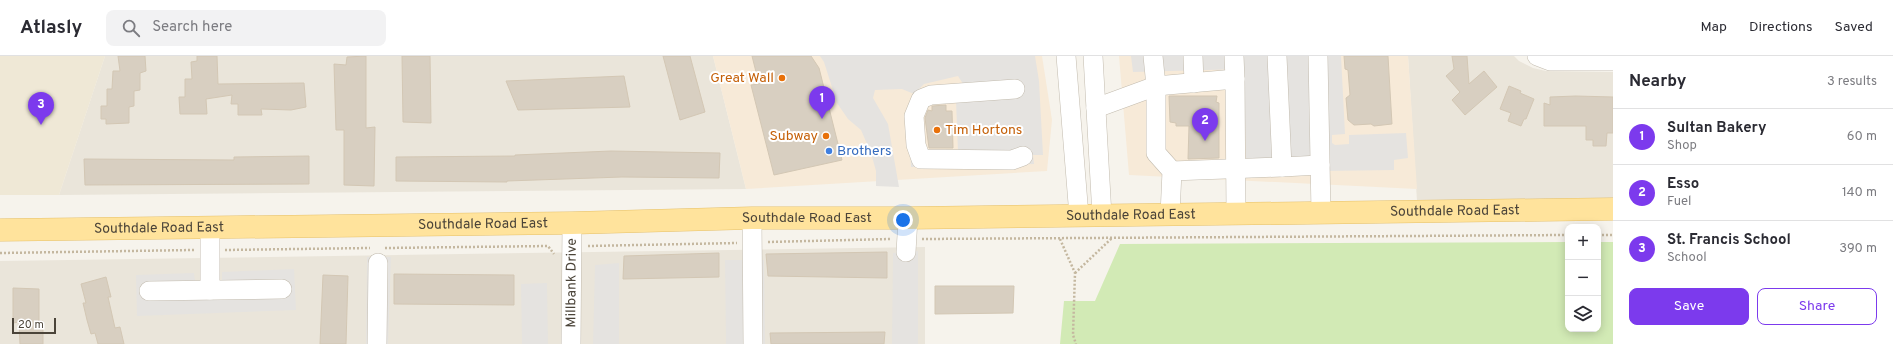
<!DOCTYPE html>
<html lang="en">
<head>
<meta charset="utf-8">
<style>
	body { margin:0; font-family:Overpass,sans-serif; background:#f2f2f3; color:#2b2b33 }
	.controls { position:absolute; right:12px; bottom:12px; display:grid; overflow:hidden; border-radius:8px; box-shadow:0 2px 10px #0003 }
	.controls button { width:36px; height:36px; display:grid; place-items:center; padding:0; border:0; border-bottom:1px solid #e1e1e2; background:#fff; color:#2b2b33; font:20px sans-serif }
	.scale { position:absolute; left:12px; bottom:10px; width:44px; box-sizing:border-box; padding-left:4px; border:2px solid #4b4439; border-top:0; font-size:11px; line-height:14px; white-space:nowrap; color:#4b4439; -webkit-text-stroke:3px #fff; paint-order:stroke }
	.you { position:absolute; left:903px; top:164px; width:14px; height:14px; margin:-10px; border:3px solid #fff; border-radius:50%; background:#1a73e8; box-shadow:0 0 0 6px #1a73e833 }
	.badge { display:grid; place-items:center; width:26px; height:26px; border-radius:50%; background:#7c3aed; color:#fff; font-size:13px; font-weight:700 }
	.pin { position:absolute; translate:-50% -33px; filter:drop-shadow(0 1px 2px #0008) }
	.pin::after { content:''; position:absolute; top:21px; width:14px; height:12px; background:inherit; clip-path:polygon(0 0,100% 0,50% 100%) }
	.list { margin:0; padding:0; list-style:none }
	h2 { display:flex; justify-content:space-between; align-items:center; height:52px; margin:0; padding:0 16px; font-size:17px }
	h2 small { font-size:13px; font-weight:400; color:#7c7c81 }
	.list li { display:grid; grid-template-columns:26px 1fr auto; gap:12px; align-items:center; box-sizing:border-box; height:56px; padding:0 16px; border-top:1px solid #e1e1e2 }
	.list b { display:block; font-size:15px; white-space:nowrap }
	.list p { margin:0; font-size:13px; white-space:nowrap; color:#7c7c81 }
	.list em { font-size:13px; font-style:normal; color:#7c7c81 }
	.actions { display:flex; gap:8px; padding:12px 16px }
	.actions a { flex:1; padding:9px 0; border:1px solid #7c3aed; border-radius:8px; text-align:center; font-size:14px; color:#7c3aed }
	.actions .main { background:#7c3aed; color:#fff }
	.icon { flex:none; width:22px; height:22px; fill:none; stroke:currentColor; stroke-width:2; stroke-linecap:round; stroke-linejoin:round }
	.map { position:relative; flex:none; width:1613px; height:288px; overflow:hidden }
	header { display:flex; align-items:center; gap:24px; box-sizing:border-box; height:56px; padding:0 20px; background:#fff; border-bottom:1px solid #e1e1e2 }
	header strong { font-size:19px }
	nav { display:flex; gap:22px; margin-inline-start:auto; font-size:14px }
	.search { width:280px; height:36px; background:#f2f2f3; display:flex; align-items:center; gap:10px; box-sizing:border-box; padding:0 14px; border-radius:8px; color:#7c7c81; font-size:15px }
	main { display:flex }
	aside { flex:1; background:#fff }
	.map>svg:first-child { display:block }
	.residential { fill:#eae5da }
	.commercial { fill:#f7ead8 }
	.education { fill:#efe8d6 }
	.green { fill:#d2eab5 }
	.parking { fill:#e5e3e0; fill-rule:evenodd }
	.building { fill:#d8cfc1; stroke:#d3c7b4 }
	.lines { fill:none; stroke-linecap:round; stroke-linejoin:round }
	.minor-casing { stroke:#c2bbae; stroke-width:20 }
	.major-casing { stroke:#e6c16a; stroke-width:23 }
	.path { stroke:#c4b79f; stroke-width:2.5; stroke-dasharray:2 2; stroke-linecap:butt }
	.minor { stroke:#fff; stroke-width:19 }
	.major { stroke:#ffe39c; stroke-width:22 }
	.food-dot { fill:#e8710a; stroke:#fff; stroke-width:1.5 }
	.shop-dot { fill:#3f7fe0; stroke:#fff; stroke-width:1.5 }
	.labels { text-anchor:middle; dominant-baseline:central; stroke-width:4; stroke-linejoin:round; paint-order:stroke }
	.food-label { font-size:14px; fill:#c56008; stroke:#fff; text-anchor:end }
	.shop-label { font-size:14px; fill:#366cbe; stroke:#fff; text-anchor:start }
	.street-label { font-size:14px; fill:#4b4439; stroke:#fff }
</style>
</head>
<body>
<header>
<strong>Atlasly</strong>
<div class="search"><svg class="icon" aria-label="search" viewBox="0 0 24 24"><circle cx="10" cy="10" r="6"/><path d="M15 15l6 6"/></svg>Search here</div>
<nav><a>Map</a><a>Directions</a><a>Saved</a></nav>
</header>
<main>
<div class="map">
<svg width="1613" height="288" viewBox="0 0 1613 288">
	<rect width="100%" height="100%" fill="#f6f3ec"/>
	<g class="residential">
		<path d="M105 0H713L746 133 59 139Z"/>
		<path d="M1408 0H1514L1519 5 1533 12 1546 15 1613 16V145H1417Z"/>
		<path d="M925 191V288H0V205Z"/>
	</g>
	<g class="commercial">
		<path d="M713 0H1042L1052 64 1047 115 746 133Z"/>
		<path d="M1119 0H1408L1417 133 1129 119Z"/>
	</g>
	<path class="education" d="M0 0H105L59 139H0Z"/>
	<path class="green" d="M1568 186V273H1598V186H1613V288H1060L1064 245H1095L1120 188Z"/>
	<g class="parking">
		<path d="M820 0H1035L1039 25 1043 99H1033L1034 108 911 111 909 56 912 48 917 40 924 35 965 31 958 20 924 28 914 38 902 33 875 34 873 42 888 68 899 131 876 130V115L871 97 861 74 848 63 837 47 824 6ZM929 43 956 44 958 96 967 98V103L916 105 915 77H910L915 76 917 54Z"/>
		<path d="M1131 0H1341L1345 78 1332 79V87L1335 89 1349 88V79L1406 77 1408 102 1394 104V114L1246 116 1244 13 1133 16Z"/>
		<path d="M918 195V288H892L893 197Z"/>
		<path d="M367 201H391L388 288H366Z"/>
		<path d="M725 204H764L765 288H726Z"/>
		<path d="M619 207V288H593L595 209Z"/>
		<path d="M294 213 296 254 137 260 136 219 194 217 195 225 222 224V216Z"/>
		<path d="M547 227 548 288H522L521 228Z"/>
	</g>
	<g class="building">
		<path d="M118 0H145L146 15 140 17V34L134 35V50L129 51V67L106 68V63H101V50H107V33H112L113 15H120Z"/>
		<path d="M197 0H217L218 28 304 27 306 51 291 54 261 53 262 59H238V48H231L232 39 206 43 207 58H180L179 41H185V23H192L191 6 197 5Z"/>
		<path d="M366 0V72L375 71 374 130 344 129V74H336L334 8 346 9 347 1Z"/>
		<path d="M402 0H430L431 67 403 66Z"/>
		<path d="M663 0H690L705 56 680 64Z"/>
		<path d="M752 0H811L819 12 842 104 774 119 751 29 759 28Z"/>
		<path d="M1344 0H1388L1392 68 1374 70 1371 68 1354 69 1348 64 1346 42 1350 39 1348 14 1345 13Z"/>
		<path d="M1452 0H1467L1469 28 1484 15 1497 31 1465 59 1452 44 1460 36 1446 20 1454 13Z"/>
		<path d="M624 20 630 51 518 54 506 25Z"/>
		<path d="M1509 30 1521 35 1520 37 1534 43 1526 63H1524L1521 70 1508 65 1511 57 1500 53Z"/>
		<path d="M1169 40H1217L1216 46 1219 47V102L1188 103 1189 70H1176V67L1170 66Z"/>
		<path d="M1576 40 1613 41V77H1607L1606 90H1593V84H1586V70H1544V47L1550 49V41Z"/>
		<path d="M946 49V55H952L953 92H929L925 62 928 54 932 55V50Z"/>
		<path d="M611 95 720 97 719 122 622 121 507 125V126L396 125V101L515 100V99Z"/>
		<path d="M309 100V128L85 129 84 103 234 104V101Z"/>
		<path d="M887 196V222L768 220 766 198Z"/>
		<path d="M719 197V221L623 223 624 200Z"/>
		<path d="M394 218 514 219V249L394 248Z"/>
		<path d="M323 219 348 220 346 288H320Z"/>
		<path d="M106 221 111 241H108L115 272 120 271 124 288H98L95 277 91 278 87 264 83 247H86L81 228Z"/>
		<path d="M935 230H1014L1013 257 935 258Z"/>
		<path d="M13 232 39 233V265H43V288H20L19 266 13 267Z"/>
		<path d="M885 276 884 288H771L770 277Z"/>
	</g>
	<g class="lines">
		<defs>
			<g id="minor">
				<path d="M1066 0 1079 160"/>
				<path d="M1093 0 1102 160"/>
				<path d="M1153 0 1156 30V97L1172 115 1170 159"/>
				<path d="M1193 0 1194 27"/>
				<path d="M1234 0 1235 23"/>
				<path d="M1277 0 1282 111 1320 109"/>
				<path d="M1318 0 1321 157"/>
				<path d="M1537 0 1550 5H1613"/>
				<path d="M1015 33 931 39 921 43 914 60 916 89 921 103 1012 104 1023 100"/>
				<path d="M1096 52 1156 30 1235 23 1236 158"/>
				<path d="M1172 115 1282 111"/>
				<path d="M752 162 753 288"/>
				<path d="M906 196 908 162"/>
				<path d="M210 234V171"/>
				<path d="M149 235 282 233"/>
				<path d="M377 288 378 207"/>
				<path id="s1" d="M571 288 572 167"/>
			</g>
			<g id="major">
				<path id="s2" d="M0 174 572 167 752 162H908L1613 153"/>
			</g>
		</defs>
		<use href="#minor" class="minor-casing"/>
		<use href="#major" class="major-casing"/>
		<g class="path">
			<path d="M1598 179H1613"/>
			<path d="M922 183 1568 179"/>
			<path d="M1060 183 1075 217 1073 279 1076 288"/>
			<path d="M768 186 891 183"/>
			<path d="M588 190 737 187"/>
			<path d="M385 192 548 190 554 198"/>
			<path d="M225 194 370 192"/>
			<path d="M0 197 194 194"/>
			<path d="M1075 217 1112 182"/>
		</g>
		<use href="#minor" class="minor"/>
		<use href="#major" class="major"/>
	</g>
	<g class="food-dot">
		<circle cx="782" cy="22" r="4"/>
		<circle cx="937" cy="74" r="4"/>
		<circle cx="826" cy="80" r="4"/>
	</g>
	<circle class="shop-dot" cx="829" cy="95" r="4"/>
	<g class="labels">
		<g class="food-label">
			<text x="774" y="22">Great Wall</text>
			<text x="945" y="74" text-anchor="start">Tim Hortons</text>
			<text x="818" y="80">Subway</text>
		</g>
		<g class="shop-label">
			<text x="837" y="95">Brothers</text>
		</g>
		<g class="street-label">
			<text stroke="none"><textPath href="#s2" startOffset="1455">Southdale Road East</textPath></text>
			<text stroke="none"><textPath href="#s2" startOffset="1131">Southdale Road East</textPath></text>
			<text stroke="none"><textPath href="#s2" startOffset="807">Southdale Road East</textPath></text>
			<text stroke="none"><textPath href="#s2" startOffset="483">Southdale Road East</textPath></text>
			<text stroke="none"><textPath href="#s2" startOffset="159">Southdale Road East</textPath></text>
			<text stroke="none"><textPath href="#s1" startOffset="61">Millbank Drive</textPath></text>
		</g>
	</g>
</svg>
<div class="controls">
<button>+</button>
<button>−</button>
<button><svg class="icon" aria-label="layers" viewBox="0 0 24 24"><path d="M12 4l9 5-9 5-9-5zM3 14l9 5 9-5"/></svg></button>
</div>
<div class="scale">20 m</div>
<div class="you"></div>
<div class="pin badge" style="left:822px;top:63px">1</div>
<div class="pin badge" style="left:1205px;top:85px">2</div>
<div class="pin badge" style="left:41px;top:69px">3</div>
</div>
<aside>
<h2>Nearby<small>3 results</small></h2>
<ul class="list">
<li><span class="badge">1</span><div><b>Sultan Bakery</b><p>Shop</p></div><em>60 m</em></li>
<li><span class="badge">2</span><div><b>Esso</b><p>Fuel</p></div><em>140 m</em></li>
<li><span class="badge">3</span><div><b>St. Francis School</b><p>School</p></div><em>390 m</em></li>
</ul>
<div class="actions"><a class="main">Save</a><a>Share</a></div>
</aside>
</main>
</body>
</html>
